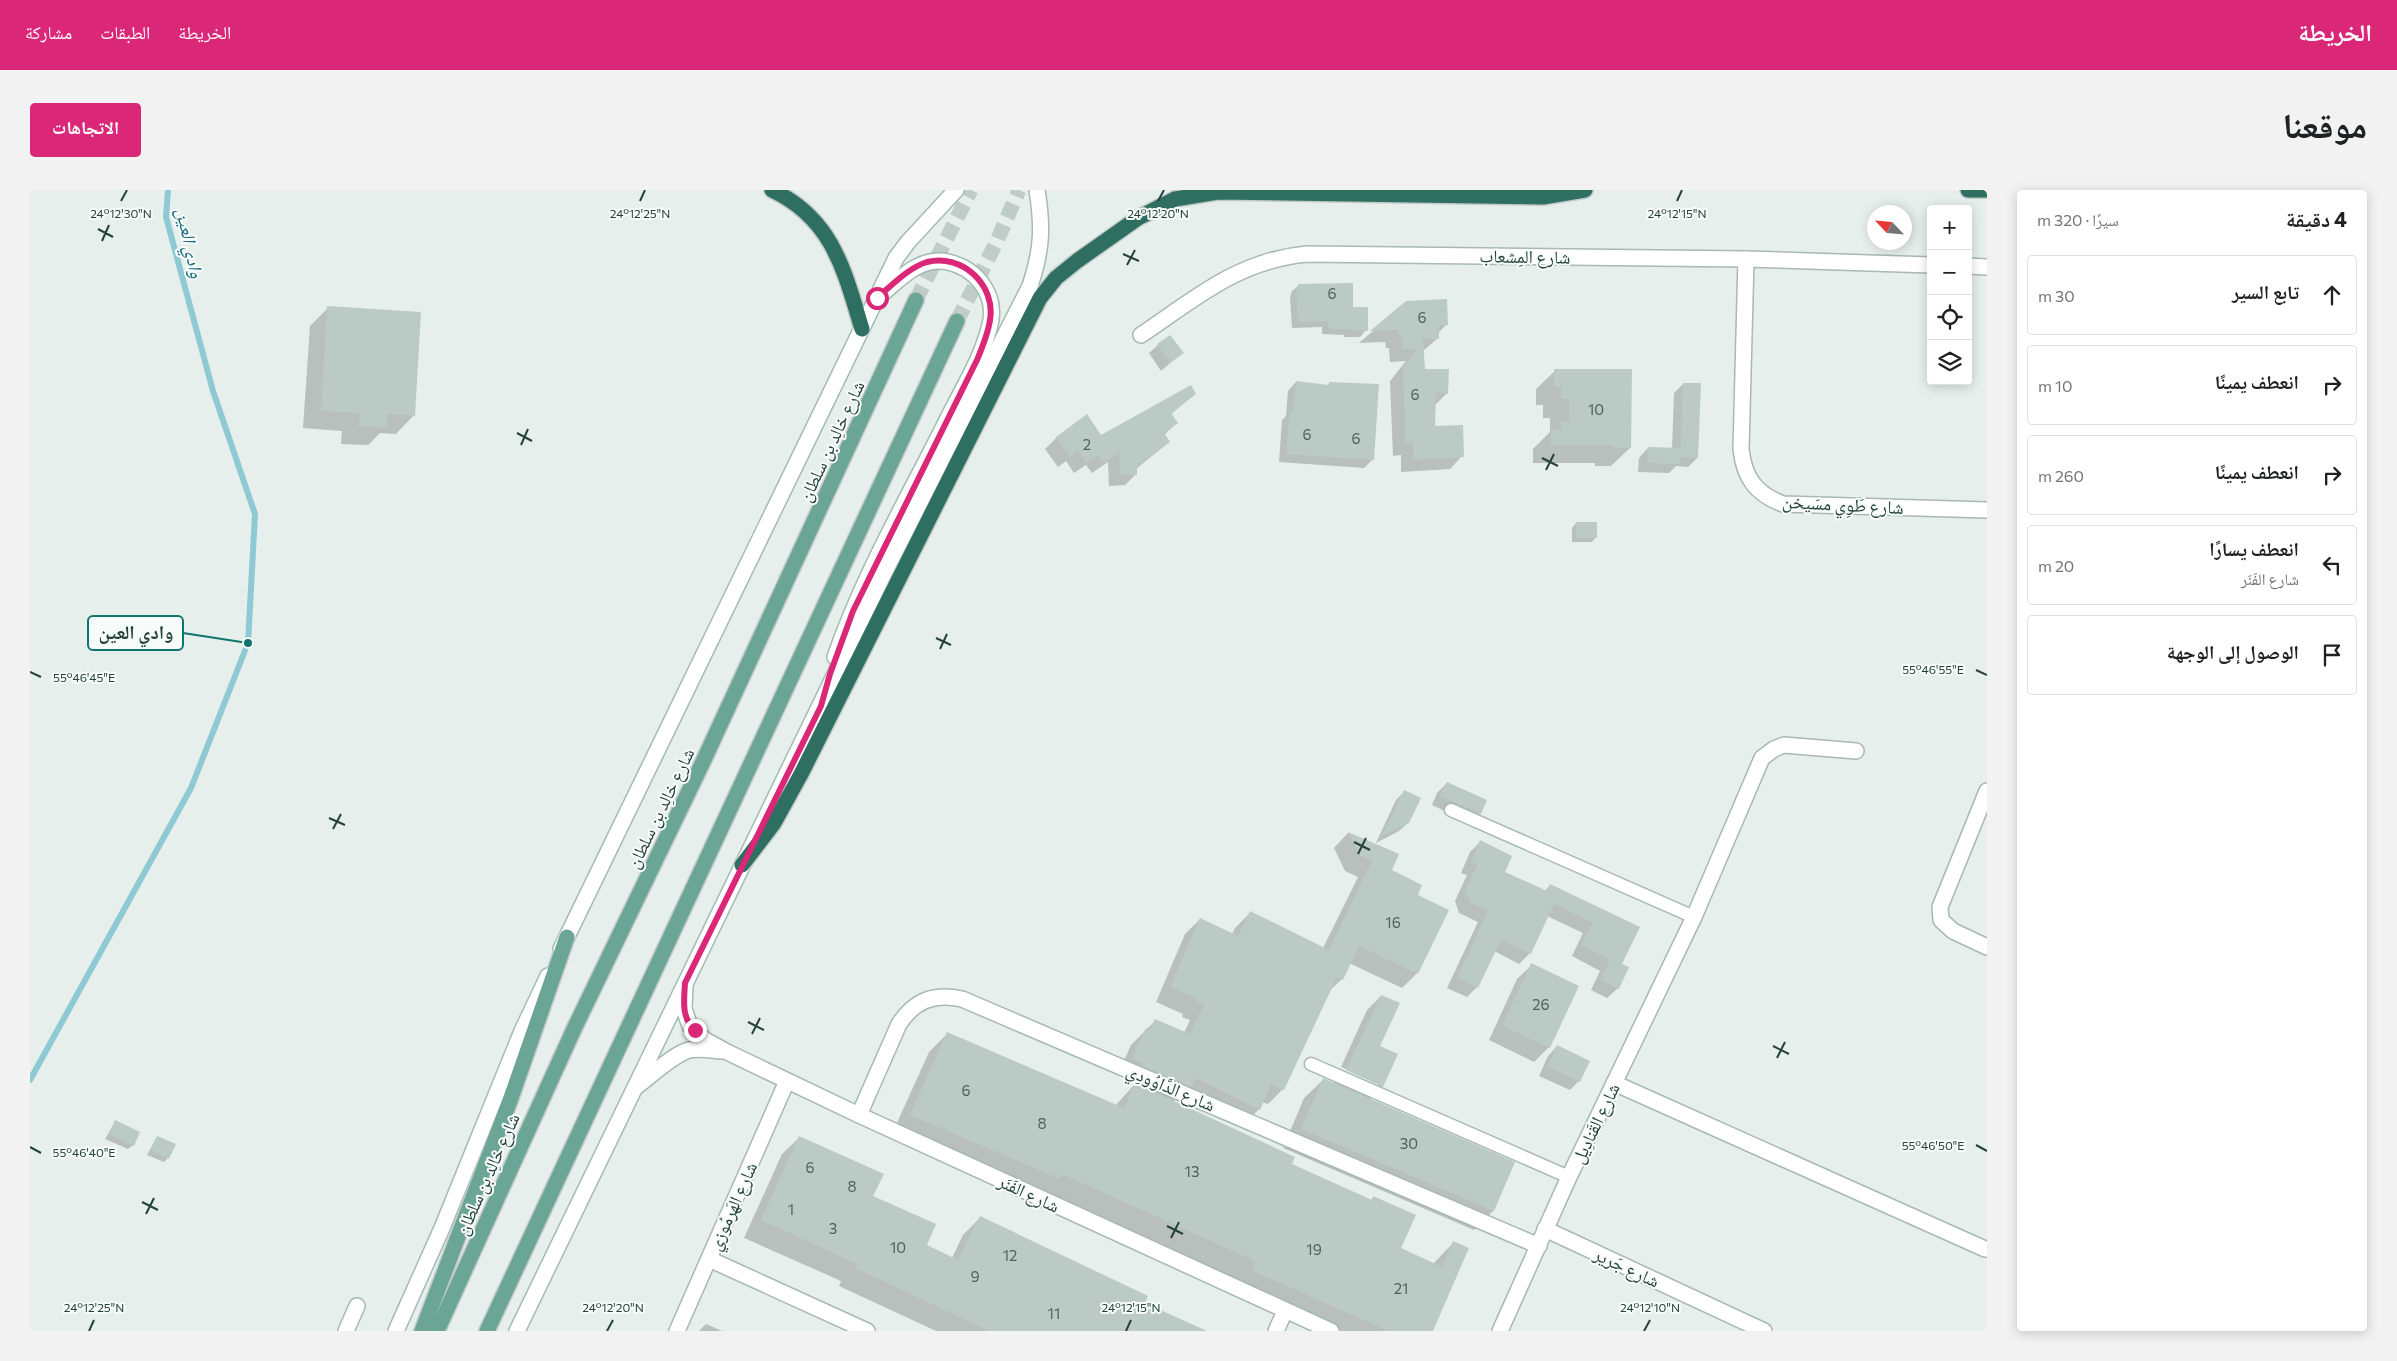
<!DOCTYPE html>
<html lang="ar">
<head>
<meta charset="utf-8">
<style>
	body { margin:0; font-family:Commissioner,"Noto Naskh Arabic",sans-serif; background:#f2f2f2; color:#202124; direction:rtl }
	.controls { position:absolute; right:15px; top:15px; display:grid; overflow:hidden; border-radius:5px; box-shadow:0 2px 12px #0003 }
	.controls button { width:45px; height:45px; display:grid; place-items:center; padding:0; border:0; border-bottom:1px solid #e0e0e0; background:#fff; color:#202124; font:25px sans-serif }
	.compass { position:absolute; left:1837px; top:15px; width:45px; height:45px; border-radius:50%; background:#fff; box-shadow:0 2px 12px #0003; rotate:296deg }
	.stop { position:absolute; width:15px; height:15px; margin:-11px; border:4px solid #db2777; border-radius:50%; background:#fff }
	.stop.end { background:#db2777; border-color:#fff; box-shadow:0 1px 5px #0008 }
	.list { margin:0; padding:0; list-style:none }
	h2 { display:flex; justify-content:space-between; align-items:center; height:65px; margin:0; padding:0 20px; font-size:21px }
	h2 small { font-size:16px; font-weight:400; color:#757577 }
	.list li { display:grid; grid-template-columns:32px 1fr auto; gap:15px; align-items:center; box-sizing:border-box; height:80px; margin:0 10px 10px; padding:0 10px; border:1px solid #e0e0e0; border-radius:5px }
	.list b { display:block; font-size:19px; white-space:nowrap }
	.list p { margin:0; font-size:16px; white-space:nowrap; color:#757577 }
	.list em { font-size:16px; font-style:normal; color:#757577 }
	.icon { flex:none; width:28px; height:28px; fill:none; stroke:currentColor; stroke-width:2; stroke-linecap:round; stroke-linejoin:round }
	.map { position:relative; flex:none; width:1957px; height:1141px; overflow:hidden; direction:ltr; border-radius:5px }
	header { display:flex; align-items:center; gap:30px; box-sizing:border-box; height:70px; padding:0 25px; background:#db2777; color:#fff }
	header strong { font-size:24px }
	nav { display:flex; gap:28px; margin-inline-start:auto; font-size:18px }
	.intro { display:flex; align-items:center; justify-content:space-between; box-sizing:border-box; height:120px; padding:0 30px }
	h1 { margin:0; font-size:35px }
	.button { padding:12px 22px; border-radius:5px; background:#db2777; color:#fff; font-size:18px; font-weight:700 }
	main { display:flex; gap:30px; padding:0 30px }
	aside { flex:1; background:#fff; border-radius:5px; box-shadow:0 2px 12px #0003 }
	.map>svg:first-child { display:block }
	.shadow { fill:#0003 }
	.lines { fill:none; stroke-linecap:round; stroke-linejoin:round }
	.stream { stroke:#8ec9d4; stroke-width:6 }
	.building { fill:#bbcac4 }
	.primary-tunnel { stroke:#bfccc8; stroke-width:15; stroke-dasharray:15 8; stroke-linecap:butt }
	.lane-casing { stroke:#a8b8b2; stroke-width:15 }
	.street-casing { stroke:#a8b8b2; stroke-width:18 }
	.secondary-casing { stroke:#a4bbb3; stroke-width:18 }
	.primary-casing { stroke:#c2cac8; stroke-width:18 }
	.highway-casing { stroke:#c2cac8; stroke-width:18 }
	.lane { stroke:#fff; stroke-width:12 }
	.street { stroke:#fff; stroke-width:15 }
	.secondary { stroke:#fff; stroke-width:15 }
	.primary { stroke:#6aa596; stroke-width:15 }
	.highway { stroke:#2f6f62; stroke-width:15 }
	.route { stroke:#db2777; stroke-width:6 }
	.ticks { fill:none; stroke:#24423a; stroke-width:2 }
	.labels { text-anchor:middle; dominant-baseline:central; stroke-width:4; stroke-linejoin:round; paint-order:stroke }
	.number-label { font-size:15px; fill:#4a645c }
	.street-label { font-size:18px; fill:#24423a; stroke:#f7fbf9 }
	.water-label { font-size:19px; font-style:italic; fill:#1c6f80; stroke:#f7fbf9 }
	.ticks-label { font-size:12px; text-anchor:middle; fill:#24423a; stroke:#f7fbf9; stroke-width:4; stroke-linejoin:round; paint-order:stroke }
	.leader { fill:none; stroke:#0f766e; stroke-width:2 }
	.callout-dot { fill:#0f766e; stroke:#f7fbf9; stroke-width:2 }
	.callout { fill:#f7fbf9; stroke:#0f766e; stroke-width:2 }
	.callout-label { font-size:19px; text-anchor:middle; font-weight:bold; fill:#24423a }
</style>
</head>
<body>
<header>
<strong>الخريطة</strong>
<nav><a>الخريطة</a><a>الطبقات</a><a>مشاركة</a></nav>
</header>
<div class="intro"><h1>موقعنا</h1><a class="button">الاتجاهات</a></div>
<main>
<aside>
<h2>4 دقيقة<small>سيرًا · 320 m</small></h2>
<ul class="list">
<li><svg class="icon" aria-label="ahead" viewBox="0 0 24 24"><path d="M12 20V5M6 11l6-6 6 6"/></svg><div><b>تابع السير</b></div><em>30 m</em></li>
<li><svg class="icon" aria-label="right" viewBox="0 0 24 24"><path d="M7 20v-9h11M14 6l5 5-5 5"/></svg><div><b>انعطف يمينًا</b></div><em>10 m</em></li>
<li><svg class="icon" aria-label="right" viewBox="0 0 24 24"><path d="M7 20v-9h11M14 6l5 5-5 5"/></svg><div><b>انعطف يمينًا</b></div><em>260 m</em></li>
<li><svg class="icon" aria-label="left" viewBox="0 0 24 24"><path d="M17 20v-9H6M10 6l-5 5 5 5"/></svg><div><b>انعطف يسارًا</b><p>شارع الفَنَر</p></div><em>20 m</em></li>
<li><svg class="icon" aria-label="arrive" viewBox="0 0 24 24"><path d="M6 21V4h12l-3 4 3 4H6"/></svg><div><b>الوصول إلى الوجهة</b></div></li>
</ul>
</aside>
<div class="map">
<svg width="1957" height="1141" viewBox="0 0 1957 1141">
	<rect width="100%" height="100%" fill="#e6efeb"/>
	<g class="shadow">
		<path d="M1269 95 1336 140 1330 147H1314V145L1292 144V137L1262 138 1260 107 1262 101Z"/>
		<path d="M1377 112 1417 134 1408 143V148L1393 161 1394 180 1417 203 1404 216V237L1432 266 1420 279 1371 282V265L1363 266 1360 191 1376 171 1360 172 1359 158H1356L1355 152 1329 153Z"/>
		<path d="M298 118 384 225 366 244 350 243 338 255 311 254 312 241 273 238 280 136Z"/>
		<path d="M1128 155 1152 163 1131 181 1119 163Z"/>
		<path d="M1525 181 1600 258 1581 276H1565V273H1503V259L1520 242V228H1513V215H1506V199Z"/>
		<path d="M1266 192 1297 196 1300 193 1342 270 1334 278 1249 272 1252 230 1256 226 1258 201Z"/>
		<path d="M1653 194 1667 268 1658 277 1646 276 1639 283 1608 282 1609 268 1618 258 1642 259 1644 203Z"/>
		<path d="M1165 204 1140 225 1146 233 1134 245 1139 252 1106 279V284L1095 295 1079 296 1078 272 1062 283 1056 275 1044 283 1036 271 1028 277 1015 259 1026 248 1057 226 1071 247Z"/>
		<path d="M1546 333 1566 347 1562 352H1542V338Z"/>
		<path d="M1417 593 1455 611 1450 623 1440 633 1402 615 1407 603Z"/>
		<path d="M1374 602 1378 633 1369 641 1346 653 1366 610Z"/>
		<path d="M1318 643 1367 664 1361 681 1386 705 1417 720 1387 783 1372 798 1319 773 1312 789 1299 801 1253 899 1238 914 1232 912 1229 919 1214 934 1152 903 1143 912 1260 975 1341 1010 1344 1007 1369 1059 1403 1074 1423 1053 1401 1141H1297L1203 1099 1207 1090 1014 1003 862 944 899 862 918 843 1085 916 1105 894 1088 884 1101 855 1125 831 1154 843 1160 830 1152 827 1153 824 1126 812 1155 744 1170 729 1202 744 1205 738 1220 723 1293 758 1328 687 1315 681 1304 658Z"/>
		<path d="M1450 652 1473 682 1514 702 1520 695 1608 737 1590 774 1588 798 1577 808 1561 800 1570 781 1542 766 1553 743 1517 726 1500 763 1489 774 1464 761 1447 797 1437 807 1417 798 1448 732 1429 723 1425 711 1437 685 1431 683 1440 662Z"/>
		<path d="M1502 775 1547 797 1519 857 1504 872 1459 850 1487 789Z"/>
		<path d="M1351 806 1349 856 1352 896 1339 910 1484 973 1463 1021 1444 1040 1253 958 1274 908 1293 890 1303 894 1310 879 1348 896V893L1311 877 1337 820Z"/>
		<path d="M1527 856 1549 891 1540 900 1509 886 1518 866Z"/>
		<path d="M85 932 103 955 98 959 75 949Z"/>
		<path d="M127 947 138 968 134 972 117 965Z"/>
		<path d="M770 947 842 1007 895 1056 922 1068 933 1045 950 1028 1113 1114 1174 1141H906L809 1096 811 1091 714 1048 752 964Z"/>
		<path d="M676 1134 692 1141H669Z"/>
	</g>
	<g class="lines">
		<path class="stream" d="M0 890 161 598 218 453 225 324 183 201 136 27 138 0"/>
	</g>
	<g class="building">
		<path d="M1323 93V117H1338V141L1298 138V131L1268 132 1266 100H1268V94Z"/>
		<path d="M1417 109 1418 135H1409V149H1393L1395 179H1419L1418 204 1406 203 1405 236 1433 235 1434 267 1383 270V253L1375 254 1373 177 1387 159H1372L1371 145H1368V140L1340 141 1376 111Z"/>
		<path d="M297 116 391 122 385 226 358 224 357 238 329 236 330 223 291 221Z"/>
		<path d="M1140 145 1154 163 1140 173 1127 154Z"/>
		<path d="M1524 179H1602L1601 258H1584V255H1521V239H1531V231H1539V209H1531V197H1524Z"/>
		<path d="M1266 191 1299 195V192L1349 194 1344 270 1256 264 1260 220 1263 221Z"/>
		<path d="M1653 193H1671L1668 268 1650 267Z"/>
		<path d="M1161 195 1166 204 1141 223 1148 233 1134 243 1140 252 1107 276V285H1090L1089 262 1074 273 1068 265 1056 273 1048 261 1040 267 1026 247 1057 224 1071 245Z"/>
		<path d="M1618 257 1651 258 1650 274 1617 273Z"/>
		<rect x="1546" y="332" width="21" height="16"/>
		<path d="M1417 592 1457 610 1451 624 1410 606Z"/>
		<path d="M1374 600 1391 608 1379 633 1352 646Z"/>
		<path d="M1318 642 1369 664 1362 680 1392 695 1388 705 1419 720 1388 784 1329 756 1313 790 1307 787 1254 900 1241 894 1230 920 1166 888 1161 897 1112 876 1114 874 1102 868 1116 838 1120 840 1125 829 1160 844 1174 815 1166 811 1167 809 1140 797 1170 728 1208 746 1220 721 1299 760 1342 671 1330 666Z"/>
		<path d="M1450 650 1482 666 1475 682 1517 701 1520 694 1610 737 1592 774 1599 777 1589 799 1570 790 1580 770 1551 755 1563 733 1524 714 1501 764 1471 750 1448 798 1427 788 1458 721 1440 713 1435 700 1447 675 1441 672Z"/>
		<path d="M1501 773 1549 796 1520 858 1472 836Z"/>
		<path d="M1351 805 1370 813 1350 856 1368 864 1353 897 1316 880Z"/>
		<path d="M917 842 1094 918 1105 893 1265 967 1262 974 1342 1010 1343 1006 1386 1025 1371 1058 1412 1077 1423 1051 1439 1058 1403 1141H1358L1221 1080 1225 1071 1032 984 1030 989 880 925Z"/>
		<path d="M1527 855 1560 871 1550 892 1517 876Z"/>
		<path d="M1293 888 1485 972 1464 1021 1271 939Z"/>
		<path d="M85 930 110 942 104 956 79 944Z"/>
		<path d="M127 946 146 954 139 969 120 960Z"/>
		<path d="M769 946 854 984 843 1006 906 1034 897 1055 928 1070 950 1026 1118 1106 1115 1113 1177 1141H959L825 1078 827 1074 731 1030Z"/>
	</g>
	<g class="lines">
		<g class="primary-tunnel">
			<path d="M886 110 941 0"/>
			<path d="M927 131 967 51 989 0"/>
		</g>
		<defs>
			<g id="lane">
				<path d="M1421 620 1664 727"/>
				<path d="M1281 874 1539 987"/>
			</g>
			<g id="street">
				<path d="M1716 69 1711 259C1714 288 1726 304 1753 314L1957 320"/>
				<path d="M1938 76 1957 77"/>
				<path d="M1111 145C1166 108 1209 70 1277 64L1716 69 1901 75"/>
				<path d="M1957 601 1910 717 1911 730 1923 741 1957 757"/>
				<path d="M655 795 654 819 660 836 675 850 697 862 829 925 1301 1141"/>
				<path d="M1584 893 1955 1059"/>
				<path d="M606 897C621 886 642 865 659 860 669 858 680 860 691 861"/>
				<path d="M829 925 869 834C885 810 904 803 932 809L1509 1056"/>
				<path d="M1515 1039 1734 1141"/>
				<path d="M679 1069 837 1141"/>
				<path d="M316 1141 327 1116"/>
				<path d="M647 1141 757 891"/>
				<path d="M1246 1141 1255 1121"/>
				<path d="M1470 1141 1539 987 1664 727 1732 568 1744 559 1754 555 1826 561"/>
			</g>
			<g id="secondary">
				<path d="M805 467C833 386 877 310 915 234 931 201 954 166 961 130 965 102 945 78 918 72 891 66 872 87 853 103"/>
				<path d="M531 759 866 68 878 52 926 0"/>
				<path d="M366 1141 412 1038 492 841 518 786"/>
				<path d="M487 1141 854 383 1000 96C1012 60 1013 37 1007 0"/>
			</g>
			<g id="primary">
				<path d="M392 1141 481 908 537 747"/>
				<path d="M407 1141 544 839 672 574 886 110"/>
				<path d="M457 1141 927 131"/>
			</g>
			<g id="highway">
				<path d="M742 0C803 29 814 80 832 139"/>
				<path d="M1938 0H1957"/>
				<path d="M712 675 744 633 771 584 1010 108 1026 88 1047 71 1108 28 1145 9 1188 2 1513 7 1555 0"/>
			</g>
		</defs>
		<use href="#lane" class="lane-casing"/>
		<use href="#street" class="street-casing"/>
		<use href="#secondary" class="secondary-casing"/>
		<use href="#primary" class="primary-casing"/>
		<use href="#highway" class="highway-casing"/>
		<use href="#lane" class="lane"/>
		<use href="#street" class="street"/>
		<use href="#secondary" class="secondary"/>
		<use href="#primary" class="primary"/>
		<use href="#highway" class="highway"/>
	</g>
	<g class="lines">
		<path class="route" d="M665 840C651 828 654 810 655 793L791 516 800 484 823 421 947 170C952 158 958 144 960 130 966 95 932 63 897 72 878 78 862 95 847 108"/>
	</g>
	<path class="ticks" d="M91 11 97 0M610 11 615 0M1128 11 1134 0M1647 11 1652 0M68 39 83 47M72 51 79 35M1093 64 1109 71M1097 75 1105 60M487 243 502 251M491 255 498 239M1512 268 1528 276M1516 280 1524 264M906 448 921 455M910 459 917 444M1946 480 1957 485M0 482 11 487M299 628 315 635M303 639 311 624M1324 652 1340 660M1328 664 1336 648M718 832 734 840M722 844 730 828M1743 856 1759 864M1747 868 1755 852M1946 955 1957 961M0 957 11 963M112 1012 128 1020M116 1024 124 1008M1137 1036 1153 1044M1141 1048 1149 1032M59 1141 64 1130M577 1141 583 1130M1096 1141 1101 1130M1614 1141 1620 1130"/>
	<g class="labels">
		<g class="number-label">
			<text x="1302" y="103">6</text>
			<text x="1392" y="127">6</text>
			<text x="1385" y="204">6</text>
			<text x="1566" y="219">10</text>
			<text x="1277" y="244">6</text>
			<text x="1326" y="248">6</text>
			<text x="1057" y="254">2</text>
			<text x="1363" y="732">16</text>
			<text x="1511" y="814">26</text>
			<text x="936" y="900">6</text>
			<text x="1012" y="933">8</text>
			<text x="1379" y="953">30</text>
			<text x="780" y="977">6</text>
			<text x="1162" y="981">13</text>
			<text x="822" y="996">8</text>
			<text x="761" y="1019">1</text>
			<text x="803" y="1038">3</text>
			<text x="868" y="1057">10</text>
			<text x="1284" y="1059">19</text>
			<text x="980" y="1065">12</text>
			<text x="945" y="1086">9</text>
			<text x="1371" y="1098">21</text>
			<text x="1024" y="1123">11</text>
		</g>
		<g class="street-label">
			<text transform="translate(1495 66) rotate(1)">شارع المِشعاب</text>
			<text transform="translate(801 251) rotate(-65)">شارع خالِد بن سلطان</text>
			<text transform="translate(1813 314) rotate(3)">شارع طَوِي مسَيخن</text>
			<text transform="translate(630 618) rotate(-64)">شارع خالِد بن سلطان</text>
			<text transform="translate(1141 897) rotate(23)">شارع الدَّاوُودِي</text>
			<text transform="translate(1565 933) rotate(-64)">شارع القَنادِيل</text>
			<text transform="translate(457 984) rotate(-66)">شارع خالِد بن سلطان</text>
			<text transform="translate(999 1003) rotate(25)">شارع الفَنَر</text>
			<text transform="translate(702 1016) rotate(-66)">شارع الهَرمُوزي</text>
			<text transform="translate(1597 1077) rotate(25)">شارع جَرير</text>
		</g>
		<g class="water-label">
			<text transform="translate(161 53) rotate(78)">وادي العين</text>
		</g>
	</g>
	<g class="ticks-label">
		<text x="91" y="28">24°12'30"N</text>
		<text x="610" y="28">24°12'25"N</text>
		<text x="1128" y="28">24°12'20"N</text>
		<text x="1647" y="28">24°12'15"N</text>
		<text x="1903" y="484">55°46'55"E</text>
		<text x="54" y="492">55°46'45"E</text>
		<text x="1903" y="960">55°46'50"E</text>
		<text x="54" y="967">55°46'40"E</text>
		<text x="64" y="1122">24°12'25"N</text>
		<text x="583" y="1122">24°12'20"N</text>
		<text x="1101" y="1122">24°12'15"N</text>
		<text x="1620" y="1122">24°12'10"N</text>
	</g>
	<path class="leader" d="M218 453L153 443"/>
	<circle class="callout-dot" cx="218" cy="453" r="5"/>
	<rect class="callout" x="58" y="426" width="95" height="34" rx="5"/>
	<g class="callout-label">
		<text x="106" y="449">وادي العين</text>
	</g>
</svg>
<div class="controls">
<button>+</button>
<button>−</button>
<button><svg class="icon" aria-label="locate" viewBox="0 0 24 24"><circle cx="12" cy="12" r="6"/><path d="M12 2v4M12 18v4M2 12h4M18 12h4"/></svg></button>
<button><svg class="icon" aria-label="layers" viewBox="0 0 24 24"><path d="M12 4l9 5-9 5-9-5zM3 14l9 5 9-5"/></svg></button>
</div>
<svg class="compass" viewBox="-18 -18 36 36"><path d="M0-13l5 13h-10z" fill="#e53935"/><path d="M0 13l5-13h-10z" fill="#757577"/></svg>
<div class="stop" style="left:847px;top:108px"></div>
<div class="stop end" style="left:665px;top:840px"></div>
</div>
</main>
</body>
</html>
